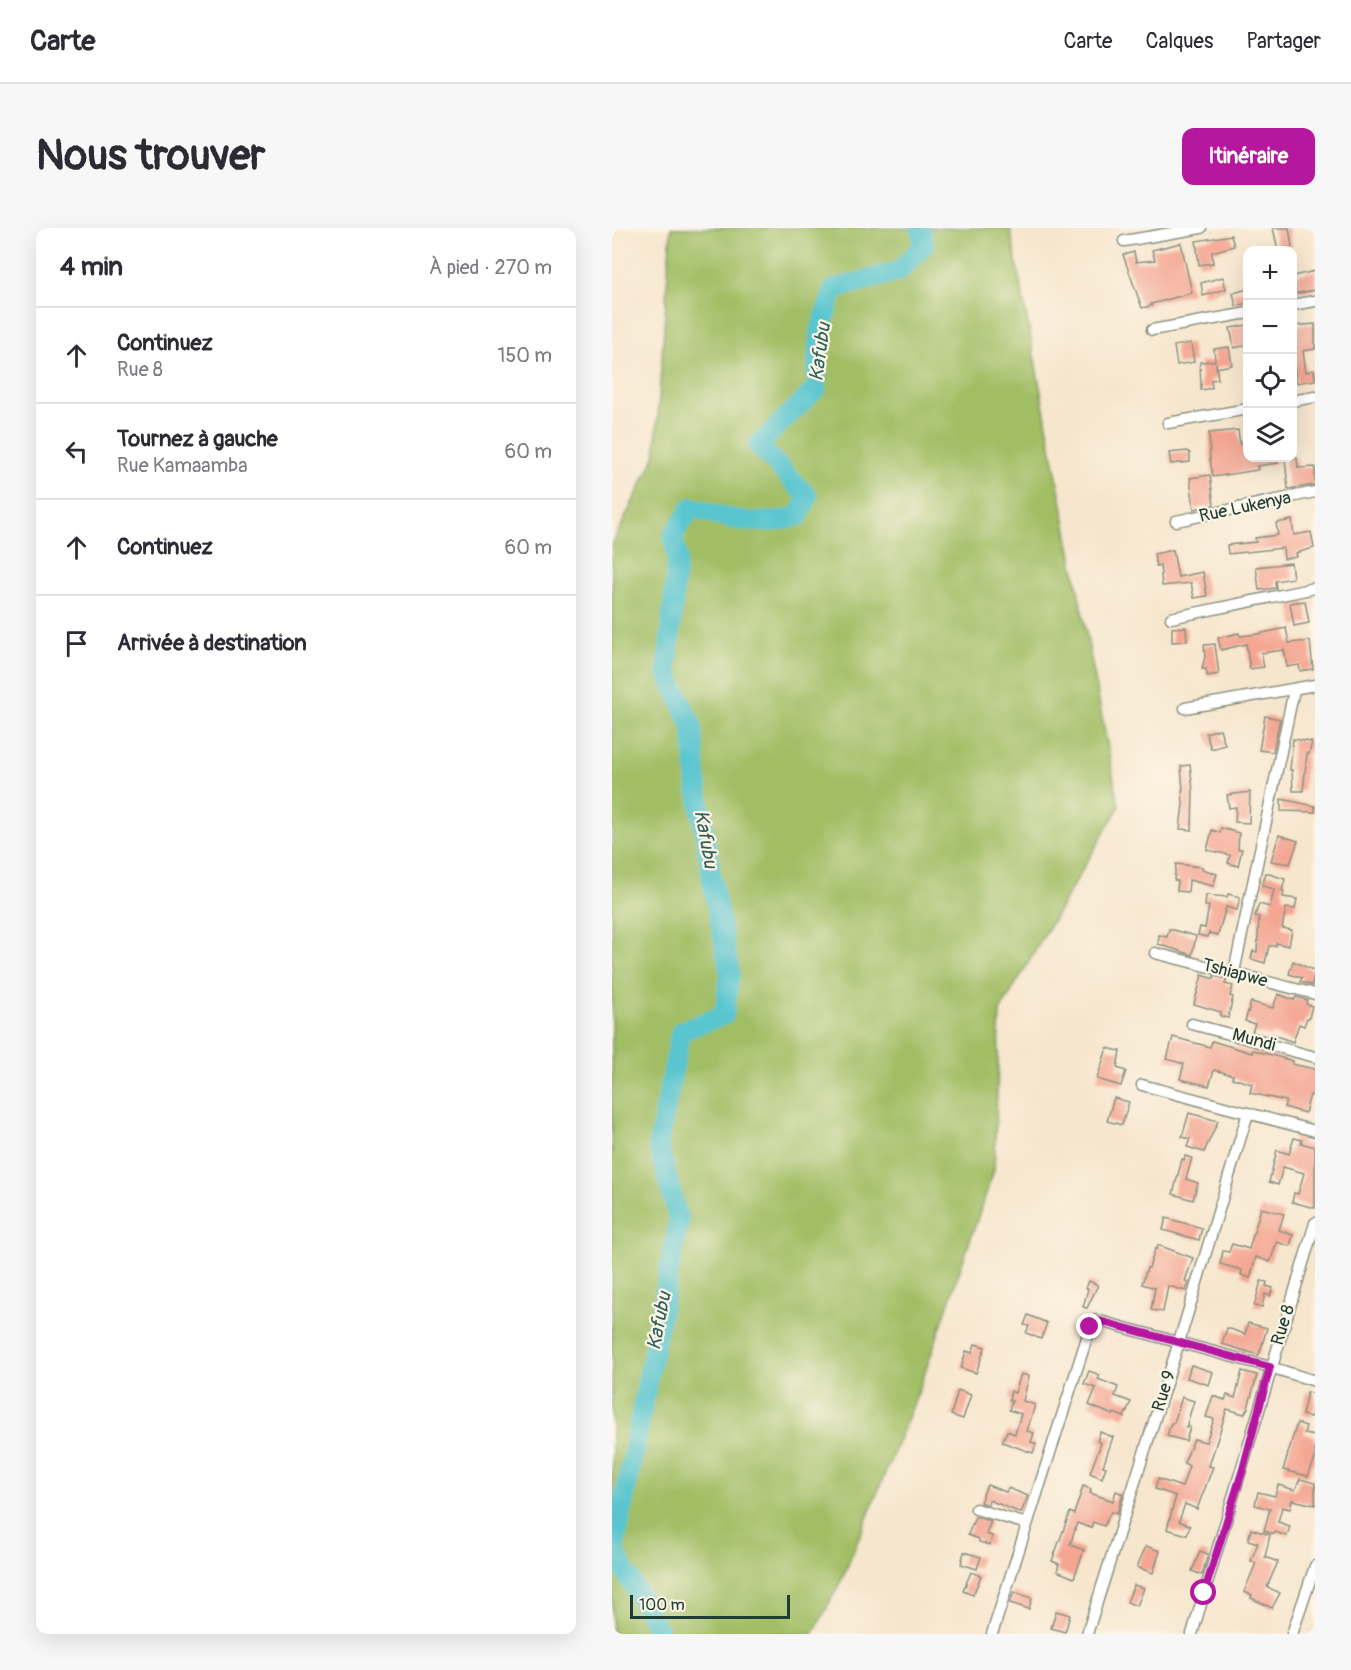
<!DOCTYPE html>
<html lang="fr">
<head>
<meta charset="utf-8">
<style>
	body { margin:0; font-family:Pangolin,sans-serif; background:#f7f7f7; color:#2b2b33 }
	.controls { position:absolute; right:18px; top:18px; display:grid; overflow:hidden; border-radius:12px; box-shadow:0 6px 24px #0002 }
	.controls button { width:54px; height:54px; display:grid; place-items:center; padding:0; border:0; border-bottom:2px solid #e1e1e2; background:#fff; color:#2b2b33; font:30px sans-serif }
	.scale { position:absolute; left:18px; bottom:15px; width:160px; box-sizing:border-box; padding-left:6px; border:3px solid #1f3d34; border-top:0; font-size:16px; line-height:21px; white-space:nowrap; color:#1f3d34; -webkit-text-stroke:4px #fcf5e5; paint-order:stroke }
	.stop { position:absolute; width:18px; height:18px; margin:-14px; border:4px solid #b5179e; border-radius:50%; background:#fff }
	.stop.end { background:#b5179e; border-color:#fff; box-shadow:0 2px 6px #0008 }
	.list { margin:0; padding:0; list-style:none }
	h2 { display:flex; justify-content:space-between; align-items:center; height:78px; margin:0; padding:0 24px; font-size:26px }
	h2 small { font-size:20px; font-weight:400; color:#7c7c81 }
	.list li { display:grid; grid-template-columns:39px 1fr auto; gap:18px; align-items:center; box-sizing:border-box; height:96px; padding:0 24px; border-top:2px solid #e1e1e2 }
	.list b { display:block; font-size:22px; white-space:nowrap }
	.list p { margin:0; font-size:20px; white-space:nowrap; color:#7c7c81 }
	.list em { font-size:20px; font-style:normal; color:#7c7c81 }
	.icon { flex:none; width:33px; height:33px; fill:none; stroke:currentColor; stroke-width:2; stroke-linecap:round; stroke-linejoin:round }
	.map { position:relative; flex:none; width:703px; height:1406px; overflow:hidden; border-radius:12px }
	header { display:flex; align-items:center; gap:36px; box-sizing:border-box; height:84px; padding:0 30px; background:#fff; border-bottom:2px solid #e1e1e2 }
	header strong { font-size:28px }
	nav { display:flex; gap:33px; margin-inline-start:auto; font-size:21px }
	.intro { display:flex; align-items:center; justify-content:space-between; box-sizing:border-box; height:144px; padding:0 36px }
	h1 { margin:0; font-size:42px }
	.button { padding:15px 27px; border-radius:12px; background:#b5179e; color:#fff; font-size:21px; font-weight:700 }
	main { display:flex; gap:36px; padding:0 36px }
	aside { flex:1; background:#fff; border-radius:12px; box-shadow:0 6px 24px #0002 }
	.map>svg:first-child { display:block }
	.green { fill:#a1be65; stroke:#607e4c; stroke-width:1.5 }
	.lines { fill:none; stroke-linecap:round; stroke-linejoin:round }
	.river { stroke:#58c5cf; stroke-width:20 }
	.building { fill:#f4a693 }
	.street-casing { stroke:#8b9281; stroke-width:13 }
	.street { stroke:#fff; stroke-width:10 }
	.route { stroke:#b5179e; stroke-width:8 }
	.labels { text-anchor:middle; dominant-baseline:central; stroke-width:4.5; stroke-linejoin:round; paint-order:stroke }
	.street-label { font-size:18px; fill:#1f3d34; stroke:#fcf5e5 }
	.water-label { font-size:20px; font-style:italic; fill:#2d5f5b; stroke:#fcf5e5 }
</style>
</head>
<body>
<header>
<strong>Carte</strong>
<nav><a>Carte</a><a>Calques</a><a>Partager</a></nav>
</header>
<div class="intro"><h1>Nous trouver</h1><a class="button">Itinéraire</a></div>
<main>
<aside>
<h2>4 min<small>À pied · 270 m</small></h2>
<ul class="list">
<li><svg class="icon" aria-label="ahead" viewBox="0 0 24 24"><path d="M12 20V5M6 11l6-6 6 6"/></svg><div><b>Continuez</b><p>Rue 8</p></div><em>150 m</em></li>
<li><svg class="icon" aria-label="left" viewBox="0 0 24 24"><path d="M17 20v-9H6M10 6l-5 5 5 5"/></svg><div><b>Tournez à gauche</b><p>Rue Kamaamba</p></div><em>60 m</em></li>
<li><svg class="icon" aria-label="ahead" viewBox="0 0 24 24"><path d="M12 20V5M6 11l6-6 6 6"/></svg><div><b>Continuez</b></div><em>60 m</em></li>
<li><svg class="icon" aria-label="arrive" viewBox="0 0 24 24"><path d="M6 21V4h12l-3 4 3 4H6"/></svg><div><b>Arrivée à destination</b></div></li>
</ul>
</aside>
<div class="map">
<svg width="703" height="1406" viewBox="0 0 703 1406">
	<rect width="100%" height="100%" fill="#fcf5e5"/>
	<filter id="ink" filterUnits="userSpaceOnUse"><feTurbulence type="fractalNoise" baseFrequency=".0167" numOctaves="2"/><feDisplacementMap in="SourceGraphic" scale="12" xChannelSelector="R" yChannelSelector="G"/><feConvolveMatrix kernelMatrix="1 2 1 2 8 2 1 2 1" color-interpolation-filters="sRGB"/></filter>
	<filter id="wash" filterUnits="userSpaceOnUse"><feTurbulence type="fractalNoise" baseFrequency=".008" numOctaves="4" result="noise"/><feDisplacementMap in="SourceGraphic" scale="24" xChannelSelector="R" yChannelSelector="G"/><feGaussianBlur stdDeviation="1.35" result="paint"/><feColorMatrix in="noise" values="0 0 0 0 0 0 0 0 0 0 0 0 0 0 0 0 0 1.4 0 .05"/><feComposite in="paint" operator="in"/></filter>
	<g filter="url(#wash)">
		<rect width="100%" height="100%" fill="#f7e6ce"/>
		<path class="green" d="M59 0H398L507 579 388 783 382 942 306 1165 231 1349 201 1406H0V317L43 228Z"/>
		<g class="lines">
			<path class="river" d="M48 1406 2 1323 67 993 46 917 69 803 112 787 118 746 101 658 85 558 80 498 55 444 65 329 61 307 80 279C117 292 148 300 187 288L196 269 146 217 204 161 207 106 222 61 287 43 312 17 308 0"/>
		</g>
		<g id="blocks">
			<g class="building">
				<path d="M661 0H677L680 19 675 20V22H666Z"/>
				<path d="M619 7 622 18 600 24 601 35 587 37 584 13Z"/>
				<path d="M569 15 580 65 539 76 540 78 530 80 511 27 522 24 524 34 543 32 540 22Z"/>
				<path d="M703 43V62L681 66V48Z"/>
				<path d="M611 49 614 61 591 68 589 55Z"/>
				<path d="M636 61V75L624 78 621 65Z"/>
				<path d="M703 96V121L691 123 694 144 702 142 703 152 685 155 682 138 681 139V98Z"/>
				<path d="M636 97V117L622 120 618 100Z"/>
				<path d="M579 115 582 134 565 137 562 118Z"/>
				<path d="M617 119 620 137 604 140V135L606 151 599 152 600 160 589 162 588 134 603 133 602 121Z"/>
				<path d="M626 202 628 216 636 214V230H666V235L645 238 646 242 601 249 598 231 597 205Z"/>
				<path d="M575 223 578 225V234L559 236 557 225Z"/>
				<path d="M673 230H685L686 240 703 239V257L676 261Z"/>
				<path d="M598 247 602 277 582 281 578 250Z"/>
				<path d="M680 292 682 307 699 304 702 320 684 325 685 329 672 331 671 320 616 326 615 317 644 314 643 310 666 307 664 295Z"/>
				<path d="M561 322 566 349 591 344 595 368 582 370 579 355 550 358 548 337 544 338 542 326Z"/>
				<path d="M679 335 681 350 663 353 664 360 647 362 644 339Z"/>
				<path d="M693 373 697 395 682 398 678 375Z"/>
				<path d="M574 399 575 413 560 414V400Z"/>
				<path d="M674 400 677 415 698 413 701 441 688 443 687 437 675 439 672 422 649 425 652 439 638 441 634 416 609 422 606 410 627 405 628 408 646 406Z"/>
				<path d="M603 416 607 446 595 448 594 441H590L593 429 592 417Z"/>
				<path d="M653 488 668 491 661 524 647 522Z"/>
				<path d="M608 501 613 517 599 521 594 505Z"/>
				<path d="M681 511 700 514 697 526H695L691 563H681L680 542H678Z"/>
				<path d="M578 537 581 562 580 602 568 601 571 576 570 562H571L569 538Z"/>
				<path d="M638 564 637 595 623 594 624 579 617 580 615 567Z"/>
				<path d="M669 571 703 578V584L669 583Z"/>
				<path d="M609 600 627 605 626 621H630L626 638 616 635 618 627 595 622 600 602 608 605Z"/>
				<path d="M667 607 686 613 678 636 659 633Z"/>
				<path d="M564 636 590 639V641L605 646 601 658 577 652 576 664 565 663 566 653 562 652Z"/>
				<path d="M654 645 673 651 670 663H672L671 669 685 671 683 681 674 680 670 700 680 702 677 718 664 715V718H657L653 735 639 731 641 723 645 724 647 689 643 688 647 676 658 679 662 661 650 658Z"/>
				<path d="M616 666 628 669 625 682 614 679 606 707 597 705 596 709 586 707 588 699 593 700 597 678H593L594 667 615 669Z"/>
				<path d="M557 701 584 708 580 727 546 716 547 707 555 709Z"/>
				<path d="M681 733 703 743 700 757 688 754 690 750 677 746Z"/>
				<path d="M590 747 602 751V748L615 751 613 756 621 758 618 768 621 769 616 790 608 788 609 784 582 776Z"/>
				<path d="M666 766 682 772 684 769 695 772 694 776 700 778 697 790H695L692 798 687 796 681 814 659 806 658 809 640 804 643 796 633 793 639 774 661 780Z"/>
				<path d="M561 809 598 819 600 813 640 825 641 822 681 833 680 836 703 841V868L698 867 693 885 672 879 674 873 638 865 640 856 620 850 621 847 602 842 597 858 568 851 572 836 555 831Z"/>
				<path d="M495 820 508 823 505 840 514 843 509 858 485 851Z"/>
				<path d="M502 870 517 874 510 897 495 893Z"/>
				<path d="M577 885 606 893 592 924 575 919 578 911 570 909Z"/>
				<path d="M682 910 690 912 689 915 703 919V980L680 974 682 965 686 966 692 945 671 939 666 957 657 954 665 922 677 926Z"/>
				<path d="M573 928 580 930 574 951 586 955 581 972 561 966 570 931 572 932Z"/>
				<path d="M649 980 672 986 667 1002 681 1007 678 1018 665 1014 658 1034 644 1029 638 1050 629 1047 630 1042 608 1036 611 1023 617 1024 620 1016 637 1021Z"/>
				<path d="M554 990 590 1000 587 1012 551 1002Z"/>
				<path d="M546 1017 581 1030 573 1053 577 1054 574 1063 556 1058 551 1084 539 1082 543 1060 530 1056 535 1040H537L543 1021H545Z"/>
				<path d="M477 1053 486 1057 475 1080 471 1079 476 1061 474 1060Z"/>
				<path d="M649 1053 655 1054 654 1058 661 1060 658 1068 653 1066 650 1079 642 1078Z"/>
				<path d="M416 1087 435 1095 429 1111 414 1105 417 1098 412 1097Z"/>
				<path d="M636 1095 655 1100 647 1127 610 1116 615 1100 633 1106Z"/>
				<path d="M363 1116 373 1119 364 1145 349 1140 354 1123 360 1125Z"/>
				<path d="M579 1137 601 1144 597 1157 575 1150Z"/>
				<path d="M477 1143 488 1147 486 1151 506 1159 503 1168 519 1174 512 1189 502 1185 501 1187 477 1177 484 1160 472 1156Z"/>
				<path d="M630 1143 645 1147 636 1180 632 1186 615 1181 597 1238 601 1239 585 1281 573 1276 567 1293 578 1298 575 1307 555 1301 564 1268 543 1261 546 1251 570 1259 577 1238 572 1235 582 1211 594 1214 602 1191 594 1189 601 1168 613 1172 615 1167 623 1170Z"/>
				<path d="M409 1146 417 1148 411 1173 423 1177 415 1203 422 1205 419 1214 424 1216 421 1225 390 1214 395 1203 403 1206 409 1186 397 1182 400 1173 397 1172 399 1163 403 1165Z"/>
				<path d="M346 1162 359 1167 351 1191 339 1187Z"/>
				<path d="M695 1164 703 1166V1177L699 1189 690 1187Z"/>
				<path d="M570 1169 582 1173 574 1199H578L574 1213 555 1208 559 1195H562Z"/>
				<path d="M685 1195 694 1198 692 1206 703 1208V1231L696 1248 671 1242Z"/>
				<path d="M488 1204 501 1209 491 1238 494 1239 490 1250 478 1245 489 1215 485 1213Z"/>
				<path d="M688 1251 703 1255V1277L680 1272 678 1281 670 1279 666 1294 678 1298 675 1308 663 1304 662 1306 652 1303 658 1281 643 1277 646 1264 663 1268 666 1257 683 1262Z"/>
				<path d="M375 1257 394 1264 396 1260 416 1268 409 1285 377 1272 376 1277 368 1274Z"/>
				<path d="M471 1258 479 1261 478 1265 501 1273 504 1263 511 1266 505 1286 499 1284 492 1298 481 1294 479 1300 465 1295 458 1317 472 1322 462 1350 445 1343 447 1336 440 1333 458 1284 462 1286Z"/>
				<path d="M363 1289 379 1293 374 1306 380 1308 378 1317 367 1314V1311L356 1307Z"/>
				<path d="M639 1301 658 1307 653 1329 666 1334 655 1359 668 1365 660 1380 639 1370 640 1367 632 1364 644 1335 639 1333 646 1315 636 1312Z"/>
				<path d="M534 1318 548 1323 541 1345 525 1339Z"/>
				<path d="M588 1323 596 1326 590 1347 580 1343Z"/>
				<path d="M352 1324 369 1329 365 1341 349 1336Z"/>
				<path d="M359 1344 369 1348 361 1367 351 1363Z"/>
				<path d="M522 1357 532 1360 525 1378 515 1374Z"/>
				<path d="M402 1364 420 1370 417 1381 398 1375Z"/>
				<path d="M444 1383 458 1387 453 1404 439 1400Z"/>
			</g>
		</g>
	</g>
	<g filter="url(#ink)">
		<use href="#blocks" fill-opacity="0" stroke="#8b9281" stroke-width="1.5"/>
		<g class="lines">
			<defs>
				<g id="street">
					<path d="M512 13 589 0"/>
					<path d="M680 77 703 73"/>
					<path d="M540 102 636 85"/>
					<path d="M680 173 703 169"/>
					<path d="M556 195 636 181"/>
					<path d="M564 293 703 264"/>
					<path d="M559 390 703 360"/>
					<path d="M573 480 703 457"/>
					<path d="M543 725 703 766"/>
					<path d="M622 744 682 462"/>
					<path d="M580 796 703 829"/>
					<path d="M530 857 703 903"/>
					<path d="M364 1281 415 1296"/>
					<path d="M380 1406 480 1094 484 1092 658 1139 703 1153"/>
					<path d="M475 1406 567 1114 636 885"/>
					<path d="M580 1406 703 995"/>
					<path d="M680 1406 703 1338"/>
				</g>
			</defs>
			<use href="#street" class="street-casing"/>
			<use href="#street" class="street"/>
		</g>
	</g>
	<g class="lines" filter="url(#ink)">
		<path class="route" d="M478 1099 484 1092 658 1139 631 1241 592 1365"/>
	</g>
	<g class="labels">
		<g class="street-label">
			<text transform="translate(633 279) rotate(-12)">Rue Lukenya</text>
			<text transform="translate(623 745) rotate(15)">Tshiapwe</text>
			<text transform="translate(642 812) rotate(15)">Mundi</text>
			<text transform="translate(671 1097) rotate(-73)">Rue 8</text>
			<text transform="translate(552 1163) rotate(-73)">Rue 9</text>
		</g>
		<g class="water-label">
			<text transform="translate(208 124) rotate(-82)">Kafubu</text>
			<text transform="translate(94 611) rotate(80)">Kafubu</text>
			<text transform="translate(47 1093) rotate(-79)">Kafubu</text>
		</g>
	</g>
</svg>
<div class="controls">
<button>+</button>
<button>−</button>
<button><svg class="icon" aria-label="locate" viewBox="0 0 24 24"><circle cx="12" cy="12" r="6"/><path d="M12 2v4M12 18v4M2 12h4M18 12h4"/></svg></button>
<button><svg class="icon" aria-label="layers" viewBox="0 0 24 24"><path d="M12 4l9 5-9 5-9-5zM3 14l9 5 9-5"/></svg></button>
</div>
<div class="scale">100 m</div>
<div class="stop" style="left:592px;top:1365px"></div>
<div class="stop end" style="left:478px;top:1099px"></div>
</div>
</main>
</body>
</html>
